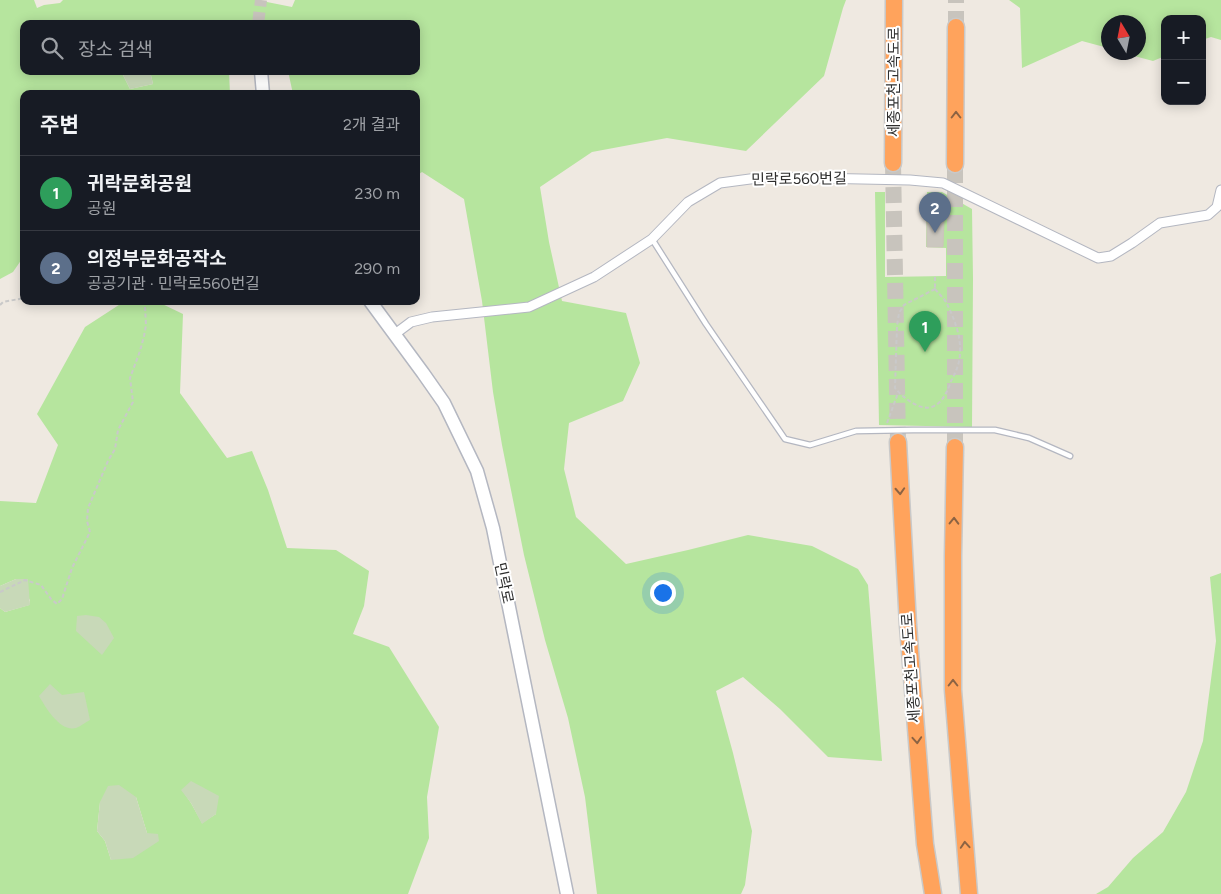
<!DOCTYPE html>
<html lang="ko">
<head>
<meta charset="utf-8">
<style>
	body { margin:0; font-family:Figtree,"Noto Sans KR",sans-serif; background:#20242c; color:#f1f3f6 }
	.controls { position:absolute; right:15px; top:15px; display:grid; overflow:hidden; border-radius:10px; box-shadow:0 2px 12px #0003 }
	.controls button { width:45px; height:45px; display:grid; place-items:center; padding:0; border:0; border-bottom:1px solid #363941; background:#171b24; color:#f1f3f6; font:25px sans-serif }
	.compass { position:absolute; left:1101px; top:15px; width:45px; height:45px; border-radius:50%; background:#171b24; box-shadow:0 2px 12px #0003; rotate:350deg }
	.you { position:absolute; left:662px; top:592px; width:18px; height:18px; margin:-12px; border:4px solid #fff; border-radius:50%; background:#1a73e8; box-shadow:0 0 0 8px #1a73e833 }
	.badge { display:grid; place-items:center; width:32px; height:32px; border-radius:50%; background:#4264fb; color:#fff; font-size:16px; font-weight:700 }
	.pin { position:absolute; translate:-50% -41px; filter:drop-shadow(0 1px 2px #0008) }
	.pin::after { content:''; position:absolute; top:26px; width:18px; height:15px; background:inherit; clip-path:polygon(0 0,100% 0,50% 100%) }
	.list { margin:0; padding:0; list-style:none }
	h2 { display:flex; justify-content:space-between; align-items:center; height:65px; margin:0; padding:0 20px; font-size:21px }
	h2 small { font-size:16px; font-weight:400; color:#9ea1a6 }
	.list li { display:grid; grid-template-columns:32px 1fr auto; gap:15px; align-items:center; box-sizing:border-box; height:75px; padding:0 20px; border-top:1px solid #363941 }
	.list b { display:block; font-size:19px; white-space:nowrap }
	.list p { margin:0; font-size:16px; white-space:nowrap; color:#9ea1a6 }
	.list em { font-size:16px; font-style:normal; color:#9ea1a6 }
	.icon { flex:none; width:28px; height:28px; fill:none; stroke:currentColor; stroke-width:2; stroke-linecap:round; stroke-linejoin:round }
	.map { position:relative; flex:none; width:1221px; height:894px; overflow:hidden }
	.search { position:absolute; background:#171b24; box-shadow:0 2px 12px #0003; left:20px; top:20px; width:400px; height:55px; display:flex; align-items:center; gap:12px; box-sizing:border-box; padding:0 18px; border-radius:10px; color:#9ea1a6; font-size:19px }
	.panel { position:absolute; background:#171b24; box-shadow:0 2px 12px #0003; left:20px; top:90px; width:400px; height:215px; border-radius:10px }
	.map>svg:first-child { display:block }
	.green { fill:#b6e59e; fill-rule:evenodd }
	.cemetery { fill:#c8d9b8 }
	.building { fill:#cbc7bf; stroke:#cbc5ba }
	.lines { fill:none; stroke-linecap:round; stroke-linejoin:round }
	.secondary-tunnel { stroke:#c8c4bd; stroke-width:12; stroke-dasharray:12 6; stroke-linecap:butt }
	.highway-tunnel { stroke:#c8c4bd; stroke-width:16; stroke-dasharray:16 8; stroke-linecap:butt }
	.lane-casing { stroke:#b4b7c1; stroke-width:7 }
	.street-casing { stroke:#b4b7c1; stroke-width:11 }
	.secondary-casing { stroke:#b4b7c1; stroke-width:15 }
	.highway-casing { stroke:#c9c9c9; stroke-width:19 }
	.path { stroke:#c9c9c9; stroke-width:2; stroke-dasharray:4 2.5; stroke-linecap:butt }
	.lane { stroke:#fff; stroke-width:4.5 }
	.street { stroke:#fff; stroke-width:9 }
	.secondary { stroke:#fff; stroke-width:12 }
	.highway { stroke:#ffa35c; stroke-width:16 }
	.oneway { stroke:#8c6343 }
	.labels { text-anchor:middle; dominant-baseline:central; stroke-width:4; stroke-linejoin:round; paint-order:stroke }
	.street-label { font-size:15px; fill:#2e2e2e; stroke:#fff }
</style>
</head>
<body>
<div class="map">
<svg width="1221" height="894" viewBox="0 0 1221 894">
	<rect width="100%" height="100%" fill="#efe9e1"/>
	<g class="green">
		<path d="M0 0H34L37 8 44 5 60 3 63 0H257L292 7 295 0H846L843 8 824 76 746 151 667 138 592 152 540 187 549 242 562 301 626 313 640 363 623 401 569 423 564 469 576 517 626 564 688 550 748 535 812 546 858 569 868 585 882 761 828 757 780 709 743 677 716 691 733 753 752 831 745 885 741 894H597L585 797 568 718 545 640 524 555 502 445 493 392 482 301 464 199 422 172 416 176V94H293L288 71H416V24H24V71H121L130 89 153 84 150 71H229L230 94H24V256L13 272 0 279Z"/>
		<path d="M1009 0H1221V40L1211 37 1202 40V19H1165V56L1153 61 1123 53 1138 52V22H1108V48L1082 41 1022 68 1020 8Z"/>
		<path d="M875 192H885V277L946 276V248L926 247 927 192H942L972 209 973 279 972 427 879 425Z"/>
		<path d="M125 301H156L183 314 180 393 227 458 252 451 268 490 287 548 336 550 369 571 364 606 353 634 389 647 439 727 427 797 429 838 408 894H0V608L5 612 29 605 30 600 16 579 0 586V501L36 503 58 445 37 414 85 327ZM182 790 216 814 202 823 191 803ZM136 797 147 833 111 860 105 841 97 831 100 802Z"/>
		<path d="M1221 573V894H1096L1108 887 1133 858 1163 832 1186 792 1203 741 1216 641 1210 577Z"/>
	</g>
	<g class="cemetery">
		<path d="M121 71H150L153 84 130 89Z"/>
		<path d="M16 579H28L30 605 5 612 0 608V586Z"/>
		<path d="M86 615 99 617 106 623 114 638 102 655 76 631 77 616Z"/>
		<path d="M50 684 62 695 84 692 90 720C86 722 81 726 76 728 60 732 46 708 39 696Z"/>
		<path d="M191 781 219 796 216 814 202 824 191 803 181 790Z"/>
		<path d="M119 785 136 797 147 833 158 834 159 841 133 858 111 860 105 841 97 831 100 802 108 786Z"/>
	</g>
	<path class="building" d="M927 218H944L943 247H927Z"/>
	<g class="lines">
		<path class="secondary-tunnel" d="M258 24 261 0"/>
		<g class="highway-tunnel">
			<path d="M956 27V0"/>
			<path d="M893 163 898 442"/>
			<path d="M955 447V164"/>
		</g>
		<defs>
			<path id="lane" d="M652 239 706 324 785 439 810 445 856 431 913 430H995L1029 438 1070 456"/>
			<path id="street" d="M395 334 411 322 432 317 529 307 594 277 652 239 688 202 720 183 765 177 910 180 943 183 1098 258 1111 256 1132 243 1160 223 1208 215 1217 207 1221 190"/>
			<g id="secondary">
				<path d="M261 71 263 94"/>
				<path d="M370 301 423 373 444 403 477 471 493 528 567 894"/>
			</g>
			<g id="highway">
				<path d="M893 163 894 0"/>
				<path d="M955 164 956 27"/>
				<path d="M898 442 908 625 925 844 933 894"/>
				<path d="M955 447 953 556V690L969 894"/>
			</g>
		</defs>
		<use href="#lane" class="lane-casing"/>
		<use href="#street" class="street-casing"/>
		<use href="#secondary" class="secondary-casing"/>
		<use href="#highway" class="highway-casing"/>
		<g class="path">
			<path d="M935 277V289"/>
			<path d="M935 289C939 294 945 299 947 304 954 318 961 336 960 352 960 363 956 372 951 381 948 390 943 402 934 406 922 413 902 397 895 388L897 326 899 313 904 305Z"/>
			<path d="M0 305 3 302 24 298"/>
			<path d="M887 423 898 393"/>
			<path d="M0 592 25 580 41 585 51 599 57 604 62 599 72 568 90 532 87 521 88 508 108 461 115 449 118 430 133 402 130 378 140 351 144 336 146 325 145 307 146 301"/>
		</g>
		<use href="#lane" class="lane"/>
		<use href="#street" class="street"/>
		<use href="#secondary" class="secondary"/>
		<use href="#highway" class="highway"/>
	</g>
	<defs><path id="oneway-chevron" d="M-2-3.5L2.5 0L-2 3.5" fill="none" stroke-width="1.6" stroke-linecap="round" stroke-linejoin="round" transform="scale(1.25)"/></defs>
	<g class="oneway">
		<use href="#oneway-chevron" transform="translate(956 115) rotate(-90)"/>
		<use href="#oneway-chevron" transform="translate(900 491) rotate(87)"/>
		<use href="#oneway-chevron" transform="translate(954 521) rotate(-89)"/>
		<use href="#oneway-chevron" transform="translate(953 683) rotate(-90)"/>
		<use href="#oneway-chevron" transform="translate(917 740) rotate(86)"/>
		<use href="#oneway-chevron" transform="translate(965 845) rotate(-94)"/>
	</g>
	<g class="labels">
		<g class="street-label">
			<text transform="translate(894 82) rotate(-90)">세종포천고속도로</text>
			<text transform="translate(799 179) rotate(-1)">민락로560번길</text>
			<text transform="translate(504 583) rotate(78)">민락로</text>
			<text transform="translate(911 668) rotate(-94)">세종포천고속도로</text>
		</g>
	</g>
</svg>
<div class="controls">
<button>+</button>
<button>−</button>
</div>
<svg class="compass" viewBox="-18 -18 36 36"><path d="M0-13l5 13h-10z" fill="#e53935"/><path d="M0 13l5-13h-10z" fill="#9ea1a6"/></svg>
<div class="you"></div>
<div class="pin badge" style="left:925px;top:352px;background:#2e9e5b">1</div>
<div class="pin badge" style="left:935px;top:233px;background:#5c6f8a">2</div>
<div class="search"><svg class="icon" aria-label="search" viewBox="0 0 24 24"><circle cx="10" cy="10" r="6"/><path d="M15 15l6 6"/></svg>장소 검색</div>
<section class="panel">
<h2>주변<small>2개 결과</small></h2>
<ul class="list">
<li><span class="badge" style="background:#2e9e5b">1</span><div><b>귀락문화공원</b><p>공원</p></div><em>230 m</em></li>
<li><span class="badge" style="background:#5c6f8a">2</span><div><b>의정부문화공작소</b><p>공공기관 · 민락로560번길</p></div><em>290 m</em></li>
</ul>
</section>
</div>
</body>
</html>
